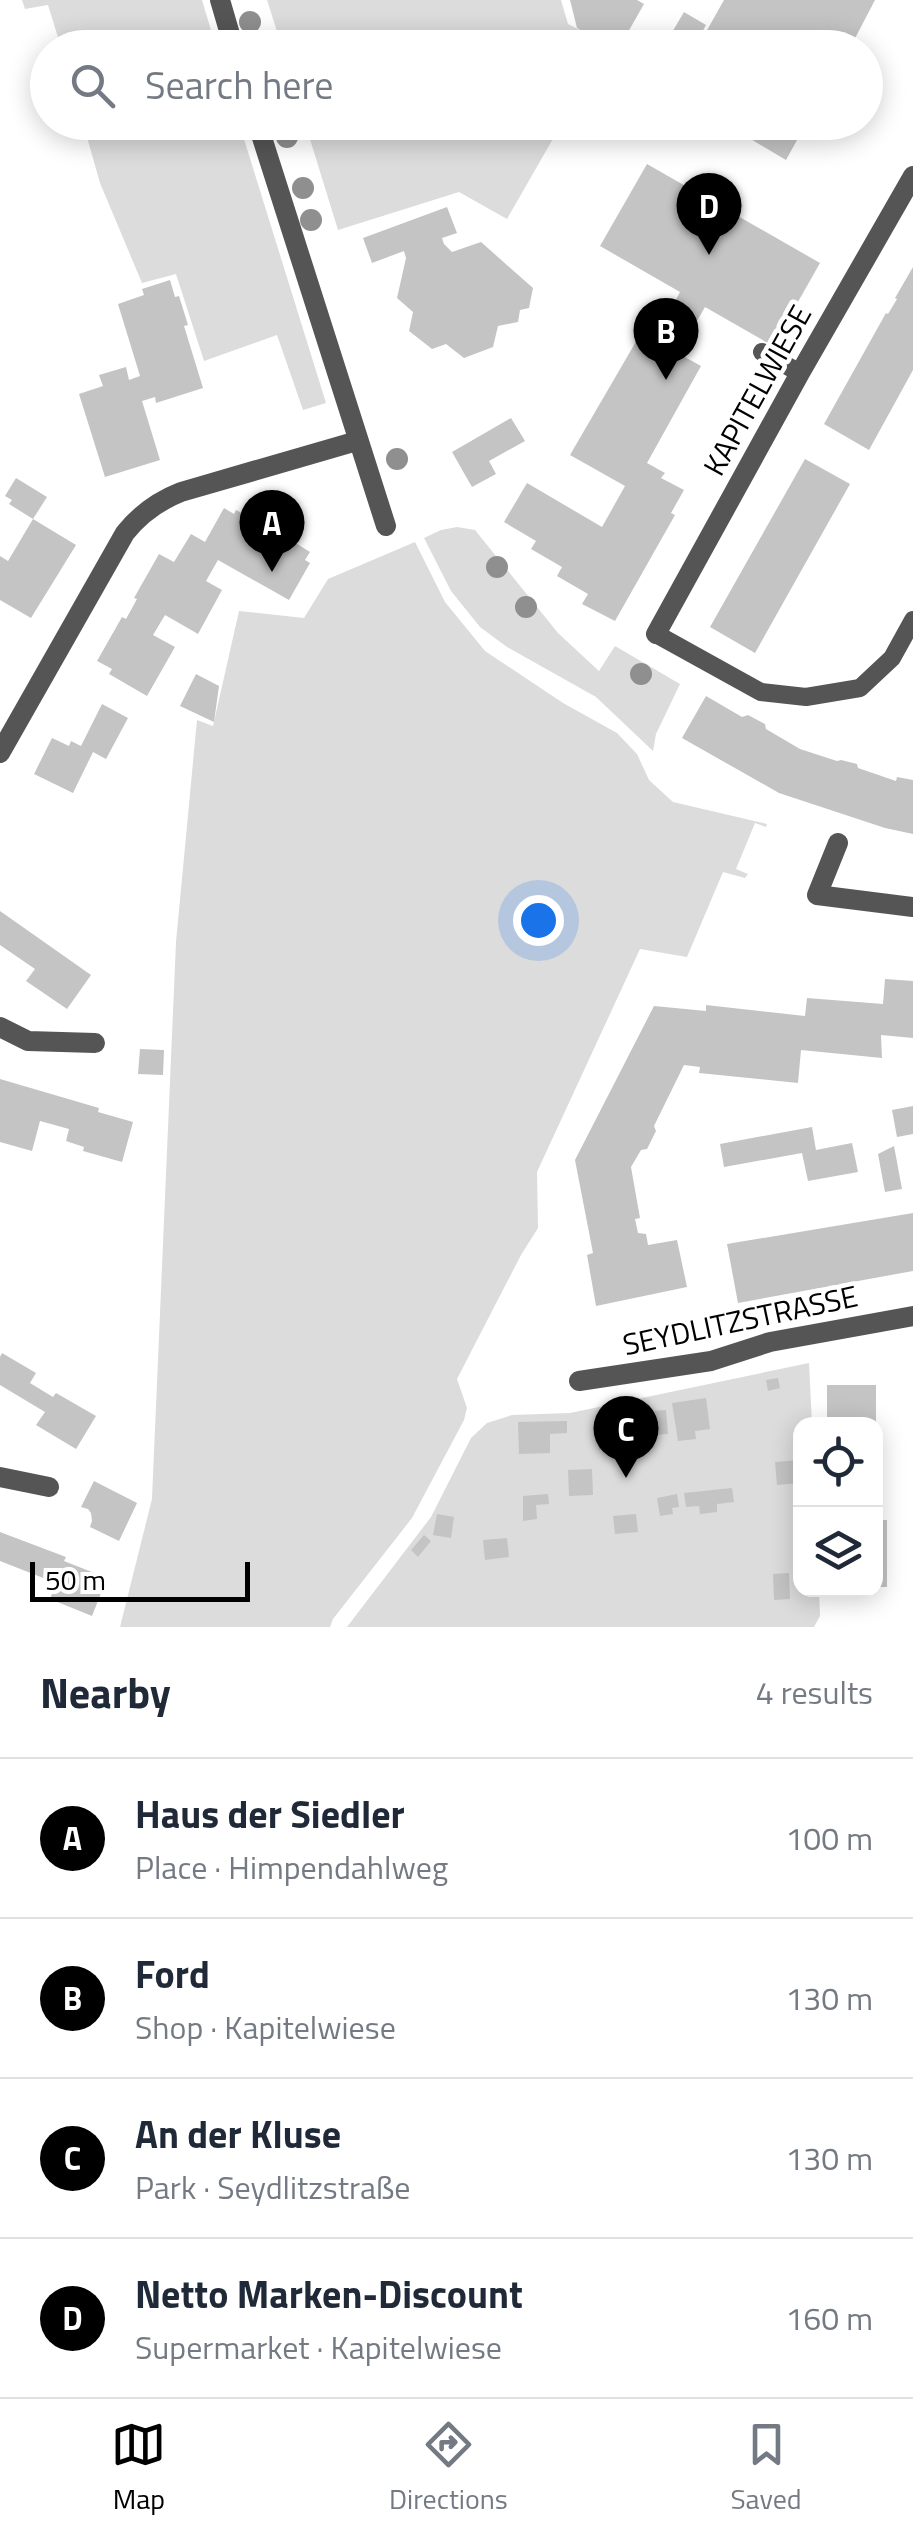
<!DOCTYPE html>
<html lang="en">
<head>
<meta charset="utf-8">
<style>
	body { margin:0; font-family:"Titillium Web",sans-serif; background:#f6f6f7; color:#1f2937 }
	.controls { position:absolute; right:30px; bottom:30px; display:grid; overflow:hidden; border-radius:20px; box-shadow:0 5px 25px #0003 }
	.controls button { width:90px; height:90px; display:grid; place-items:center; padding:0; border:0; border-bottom:2px solid #e0e1e3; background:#fff; color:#1f2937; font:50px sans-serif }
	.scale { position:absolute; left:30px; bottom:25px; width:220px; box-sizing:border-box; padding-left:10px; border:5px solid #000; border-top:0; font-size:28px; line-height:35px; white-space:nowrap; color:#000; -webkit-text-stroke:8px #fff; paint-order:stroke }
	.you { position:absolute; left:538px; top:920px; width:35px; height:35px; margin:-25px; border:8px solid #fff; border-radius:50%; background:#1a73e8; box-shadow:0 0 0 15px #1a73e833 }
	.badge { display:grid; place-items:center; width:65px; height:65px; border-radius:50%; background:#000; color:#fff; font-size:32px; font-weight:700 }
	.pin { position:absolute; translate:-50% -82px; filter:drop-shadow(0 2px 5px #0008) }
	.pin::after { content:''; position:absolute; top:52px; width:35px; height:30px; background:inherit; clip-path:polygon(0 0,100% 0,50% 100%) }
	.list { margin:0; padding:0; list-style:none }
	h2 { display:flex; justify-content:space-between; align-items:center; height:130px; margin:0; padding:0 40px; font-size:42px }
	h2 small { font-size:32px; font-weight:400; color:#747a83 }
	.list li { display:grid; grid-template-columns:65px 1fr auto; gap:30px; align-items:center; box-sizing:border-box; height:160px; padding:0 40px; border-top:2px solid #e0e1e3 }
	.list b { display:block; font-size:38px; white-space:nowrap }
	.list p { margin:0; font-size:32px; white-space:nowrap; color:#747a83 }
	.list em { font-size:32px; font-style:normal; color:#747a83 }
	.icon { flex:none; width:55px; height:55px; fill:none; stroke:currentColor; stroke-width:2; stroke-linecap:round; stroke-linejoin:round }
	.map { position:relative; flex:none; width:913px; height:1627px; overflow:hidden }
	.search { position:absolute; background:#fff; box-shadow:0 5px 25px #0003; left:30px; right:30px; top:30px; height:110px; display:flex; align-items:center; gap:25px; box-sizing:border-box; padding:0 35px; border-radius:55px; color:#747a83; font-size:38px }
	.sheet { height:770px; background:#fff }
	nav { display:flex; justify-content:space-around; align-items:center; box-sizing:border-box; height:140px; border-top:2px solid #e0e1e3; background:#fff; font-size:28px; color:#747a83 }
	nav a { display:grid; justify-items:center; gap:5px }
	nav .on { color:#000 }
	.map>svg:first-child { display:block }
	.green { fill:#dcdcdc }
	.building { fill:#c4c4c4 }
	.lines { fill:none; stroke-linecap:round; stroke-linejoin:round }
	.lane { stroke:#555; stroke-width:18 }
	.street { stroke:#555; stroke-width:20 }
	.tree { fill:#8f8f8f }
	.labels { text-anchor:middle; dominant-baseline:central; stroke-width:9; stroke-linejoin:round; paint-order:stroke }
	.street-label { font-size:30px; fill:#000; stroke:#fff }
</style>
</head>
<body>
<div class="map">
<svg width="913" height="1627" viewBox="0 0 913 1627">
	<rect width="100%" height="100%" fill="#fff"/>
	<g class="green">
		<path d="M22 0H202L216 47H61L48 5 25 9Z"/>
		<path d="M267 0H561L568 24 607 44 605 48 282 47Z"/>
		<path d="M83 123H239L326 403 303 410 277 335 204 361 176 274 142 283 100 183Z"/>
		<path d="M305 123V122L562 123 507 219 459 192 338 230Z"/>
		<path d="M457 527 475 530 558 633 599 671 615 646 680 684 656 734 653 751 596 697 507 647 480 627 451 591 424 538 441 530Z"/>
		<path d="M415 542 445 602 485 651 563 703 617 733 637 754 649 780 673 802 767 824 766 827 755 823 736 869 748 874 745 878 723 872 687 957 640 949 537 1172 538 1228 521 1255 457 1379 467 1408 464 1420 412 1518 333 1619 330 1627H120L152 1499 176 942 197 720 213 726 239 611 304 618 328 579Z"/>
		<path d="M809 1363 812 1424H800V1590H819L820 1616 814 1627H347L431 1517 471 1438 487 1423 512 1415 570 1413Z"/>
	</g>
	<g class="building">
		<path d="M570 0H637L644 4 619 48H611L577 28Z"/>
		<path d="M724 0H875L850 48H697Z"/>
		<path d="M684 12 706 25 694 47 671 34Z"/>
		<path d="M722 122H807L786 160Z"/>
		<path d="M647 164 820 263 773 346 705 307 694 326 670 311 680 292 600 246Z"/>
		<path d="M447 207 457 233 442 238 444 244 452 252 481 242 533 288 529 308 520 310 518 322 498 326 493 347 464 358 446 344 432 349 409 331 413 312 397 298 406 258 404 251 372 263 363 238Z"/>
		<path d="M913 267V370L869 450 824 424 886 313 888 314 897 299 895 298Z"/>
		<path d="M170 280 175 297 179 296 188 325 184 326 203 388 156 403 155 397 142 401 160 460 105 477 79 394 103 386 99 375 126 367 129 380 140 376 118 304 144 295 142 289Z"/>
		<path d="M641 333 701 366 647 463 665 473 661 478 684 490 671 513 675 515 615 621 582 604 588 594 557 576 562 567 531 549 536 541 504 522 527 483 602 527 625 486 570 455Z"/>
		<path d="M511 418 525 441 489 461 496 474 472 487 452 452Z"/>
		<path d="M805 459 850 484 755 653 710 627Z"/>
		<path d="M16 478 47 497 33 519 9 504 12 500 5 496Z"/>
		<path d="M224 508 234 514 236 510 257 521 262 513 299 534 294 542 310 552 305 560 310 563 289 600 218 560 206 581 222 590 198 634 165 615 153 635 175 647 147 696 109 674 112 669 97 661 122 617 126 619 137 599 134 598 159 554 174 562 191 534 205 542Z"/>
		<path d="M33 519 76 545 31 618 0 600V556L8 561Z"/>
		<path d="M196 674 219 686 214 722 180 706Z"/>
		<path d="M706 696 742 717 748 715 765 724 766 729 800 749 837 761 841 760 857 764 858 768 896 781 897 777 913 780V834L885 828 779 793 682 738Z"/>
		<path d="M102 704 128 718 106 759 93 752 73 793 34 774 52 738 69 746 71 741 81 746Z"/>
		<path d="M0 911 91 975 67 1009 26 981 35 969 0 945Z"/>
		<path d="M885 979 913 981V1038L881 1035 882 1058 801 1050 798 1083 699 1073 700 1067 684 1065 654 1126 656 1131 647 1149 641 1150 631 1167 640 1218 635 1219 638 1233 646 1234 648 1245 677 1240 687 1287 596 1306 587 1255 593 1253 575 1160 654 1006 706 1011V1005L805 1016 807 998 883 1004Z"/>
		<path d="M140 1049 164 1050 163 1075 138 1074Z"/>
		<path d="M0 1079 99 1108 98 1112 133 1122 122 1162 83 1151 84 1147 66 1141 69 1129 40 1121 32 1151 0 1142Z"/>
		<path d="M913 1106V1134L897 1137 892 1110Z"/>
		<path d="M812 1127 816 1150 852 1143 858 1172 808 1181 802 1153 724 1167 720 1144Z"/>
		<path d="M894 1146 902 1189 885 1192 878 1154Z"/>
		<path d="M913 1213V1271L738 1303 727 1244Z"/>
		<path d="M2 1353 36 1373 30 1383 53 1397 56 1393 96 1416 76 1449 36 1425 45 1412 0 1385V1357Z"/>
		<path d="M778 1378 780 1388 768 1391 766 1380Z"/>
		<rect x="827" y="1385" width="49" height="39"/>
		<path d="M706 1398 710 1429 695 1431 696 1439 678 1441 672 1403Z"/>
		<path d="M666 1410 668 1434 654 1435 651 1411Z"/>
		<path d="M620 1419 622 1449 599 1450 597 1421Z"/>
		<path d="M567 1421V1433L550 1434V1453L519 1454 518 1422Z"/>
		<path d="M876 1453H882V1520H887V1587H876Z"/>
		<path d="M800 1460V1483L777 1485 775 1462Z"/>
		<path d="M592 1469 593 1495 569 1496 568 1470Z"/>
		<path d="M94 1481 137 1503 119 1541 90 1527 92 1521 91 1513 88 1509 81 1507Z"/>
		<path d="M732 1488 734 1502 717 1504V1512L700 1514 699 1506 686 1507 684 1493Z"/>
		<path d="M548 1494 549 1504 536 1505 537 1519 523 1521V1496Z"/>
		<path d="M677 1494 679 1507 672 1508 673 1514 660 1516 657 1498Z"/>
		<path d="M437 1514 454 1517 451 1538 433 1535Z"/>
		<path d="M636 1514 638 1532 615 1534 613 1516Z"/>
		<path d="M0 1532 66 1557 64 1561 107 1578 92 1616 50 1599 56 1583 0 1561Z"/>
		<path d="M424 1535 431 1541 418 1557 411 1550Z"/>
		<path d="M507 1538 509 1557 485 1560 483 1540Z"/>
		<path d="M789 1573 790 1599 774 1600 773 1574Z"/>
	</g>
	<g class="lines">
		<g class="lane">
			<path d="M762 352 800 373"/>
			<path d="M656 634 761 692 806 697 860 688 892 658 913 620"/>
		</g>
		<g class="street">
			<path d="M220 0 234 48"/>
			<path d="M257 122 386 526"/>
			<path d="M656 634 800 373 913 176"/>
			<path d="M0 753 125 533C141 513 158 501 181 492L357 441"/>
			<path d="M838 843 817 895 913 907"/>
			<path d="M0 1027 28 1041 95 1043"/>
			<path d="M579 1381 711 1361 770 1342 913 1316"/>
			<path d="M0 1477 49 1487"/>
		</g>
	</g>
	<g class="tree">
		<circle cx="250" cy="22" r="11"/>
		<circle cx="287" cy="137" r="11"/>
		<circle cx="303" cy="188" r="11"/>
		<circle cx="311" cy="220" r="11"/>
		<circle cx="397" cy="459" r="11"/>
		<circle cx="497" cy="567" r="11"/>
		<circle cx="526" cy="607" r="11"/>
		<circle cx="641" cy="674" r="11"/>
	</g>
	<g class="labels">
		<g class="street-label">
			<text transform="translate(757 390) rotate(-61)">KAPITELWIESE</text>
			<text transform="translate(740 1320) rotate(-12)">SEYDLITZSTRASSE</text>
		</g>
	</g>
</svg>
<div class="controls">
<button><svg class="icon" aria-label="locate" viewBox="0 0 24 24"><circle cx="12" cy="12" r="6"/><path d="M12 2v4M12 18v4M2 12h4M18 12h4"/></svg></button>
<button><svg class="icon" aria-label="layers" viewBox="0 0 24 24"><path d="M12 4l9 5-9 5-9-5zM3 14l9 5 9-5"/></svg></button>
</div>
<div class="scale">50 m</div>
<div class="you"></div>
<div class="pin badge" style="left:272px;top:572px">A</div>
<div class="pin badge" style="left:666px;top:380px">B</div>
<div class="pin badge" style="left:626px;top:1478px">C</div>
<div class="pin badge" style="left:709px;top:255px">D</div>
<div class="search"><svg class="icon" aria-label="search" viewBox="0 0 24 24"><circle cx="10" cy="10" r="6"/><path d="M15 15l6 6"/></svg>Search here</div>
</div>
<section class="sheet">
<h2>Nearby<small>4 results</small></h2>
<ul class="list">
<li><span class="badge">A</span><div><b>Haus der Siedler</b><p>Place · Himpendahlweg</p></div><em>100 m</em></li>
<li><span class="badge">B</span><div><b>Ford</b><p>Shop · Kapitelwiese</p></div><em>130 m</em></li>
<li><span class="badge">C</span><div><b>An der Kluse</b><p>Park · Seydlitzstraße</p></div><em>130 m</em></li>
<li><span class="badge">D</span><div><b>Netto Marken-Discount</b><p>Supermarket · Kapitelwiese</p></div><em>160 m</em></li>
</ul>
</section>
<nav>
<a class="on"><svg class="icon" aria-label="map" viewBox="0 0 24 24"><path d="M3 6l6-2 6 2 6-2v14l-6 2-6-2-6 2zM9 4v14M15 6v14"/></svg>Map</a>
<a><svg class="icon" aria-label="directions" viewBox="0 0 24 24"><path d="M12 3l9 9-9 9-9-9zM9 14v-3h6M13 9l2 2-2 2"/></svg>Directions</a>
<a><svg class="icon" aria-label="saved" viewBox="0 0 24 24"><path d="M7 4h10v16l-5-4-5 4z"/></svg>Saved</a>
</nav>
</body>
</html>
